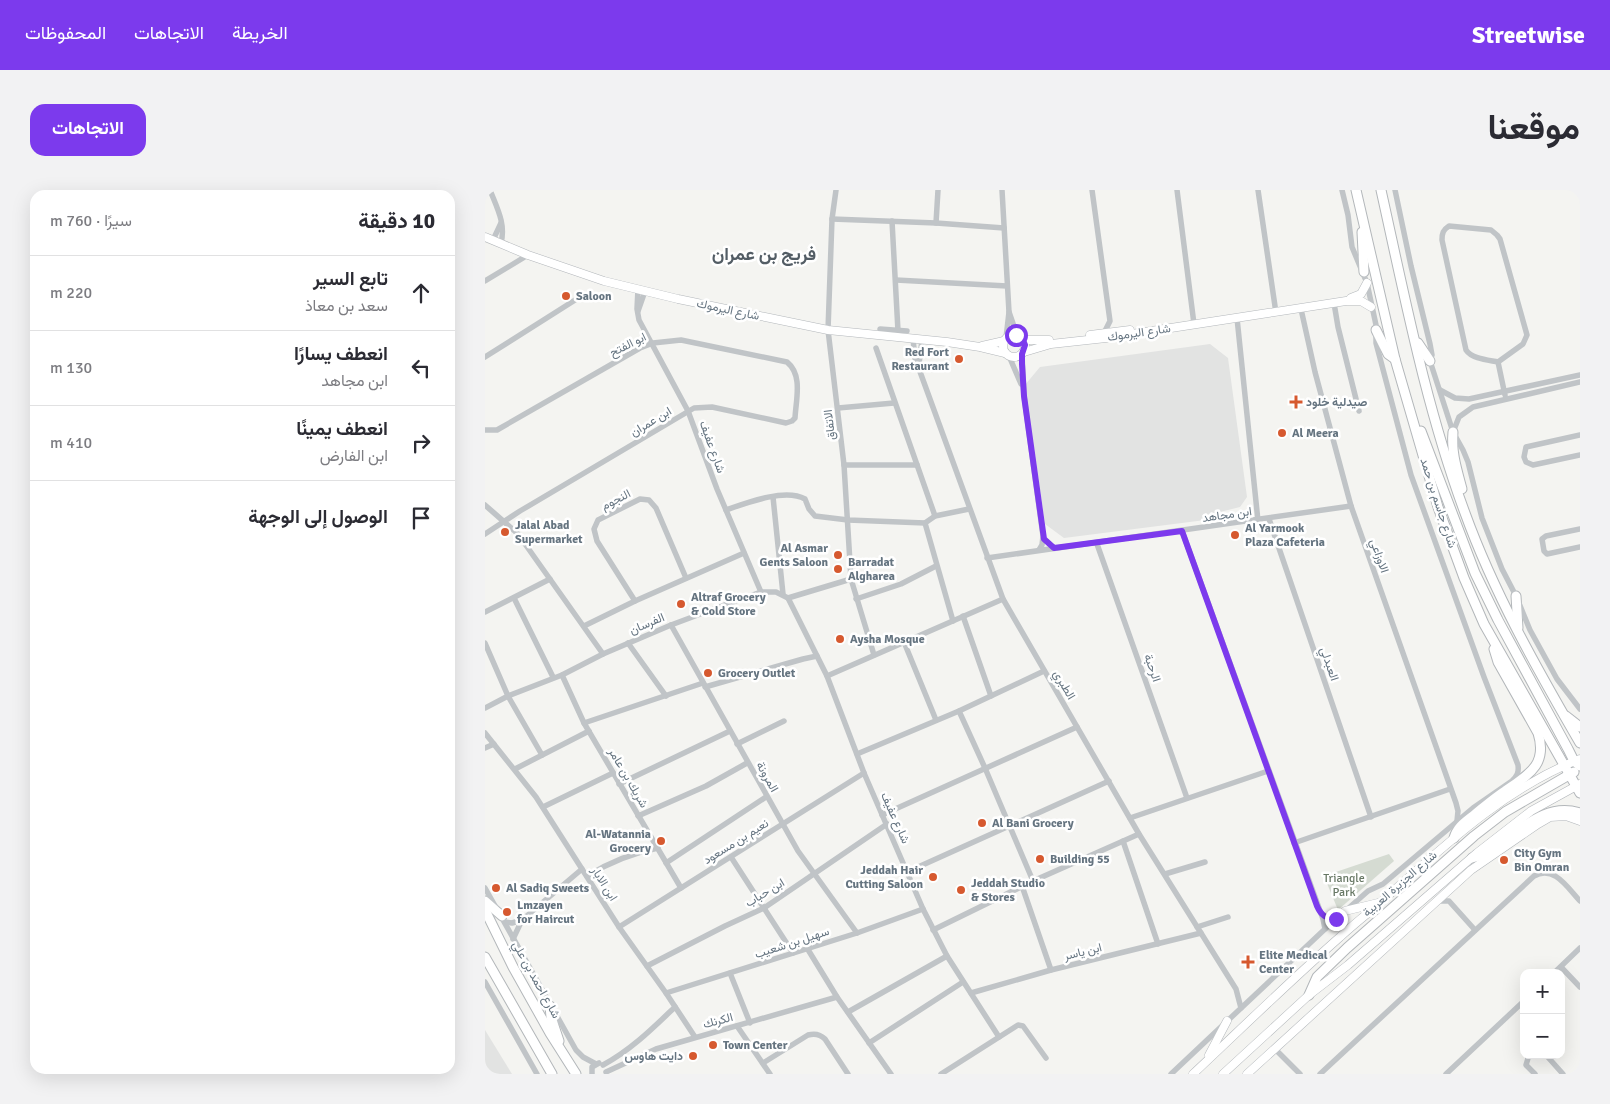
<!DOCTYPE html>
<html lang="ar">
<head>
<meta charset="utf-8">
<style>
	body { margin:0; font-family:Signika,Vazirmatn,sans-serif; background:#f2f2f3; color:#2b2b33; direction:rtl }
	.controls { position:absolute; right:15px; bottom:15px; display:grid; overflow:hidden; border-radius:10px; box-shadow:0 5px 20px #0002 }
	.controls button { width:45px; height:45px; display:grid; place-items:center; padding:0; border:0; border-bottom:1px solid #e1e1e2; background:#fff; color:#2b2b33; font:25px sans-serif }
	.stop { position:absolute; width:15px; height:15px; margin:-11px; border:4px solid #7c3aed; border-radius:50%; background:#fff }
	.stop.end { background:#7c3aed; border-color:#fff; box-shadow:0 1px 5px #0008 }
	.list { margin:0; padding:0; list-style:none }
	h2 { display:flex; justify-content:space-between; align-items:center; height:65px; margin:0; padding:0 20px; font-size:21px }
	h2 small { font-size:16px; font-weight:400; color:#7c7c81 }
	.list li { display:grid; grid-template-columns:32px 1fr auto; gap:15px; align-items:center; box-sizing:border-box; height:75px; padding:0 20px; border-top:1px solid #e1e1e2 }
	.list b { display:block; font-size:19px; white-space:nowrap }
	.list p { margin:0; font-size:16px; white-space:nowrap; color:#7c7c81 }
	.list em { font-size:16px; font-style:normal; color:#7c7c81 }
	.icon { flex:none; width:28px; height:28px; fill:none; stroke:currentColor; stroke-width:2; stroke-linecap:round; stroke-linejoin:round }
	.map { position:relative; flex:none; width:1095px; height:884px; overflow:hidden; direction:ltr; border-radius:15px }
	header { display:flex; align-items:center; gap:30px; box-sizing:border-box; height:70px; padding:0 25px; background:#7c3aed; color:#fff }
	header strong { font-size:24px }
	nav { display:flex; gap:28px; margin-inline-start:auto; font-size:18px }
	.intro { display:flex; align-items:center; justify-content:space-between; box-sizing:border-box; height:120px; padding:0 30px }
	h1 { margin:0; font-size:35px }
	.button { padding:12px 22px; border-radius:15px; background:#7c3aed; color:#fff; font-size:18px; font-weight:700 }
	main { display:flex; gap:30px; padding:0 30px }
	aside { flex:1; background:#fff; border-radius:15px; box-shadow:0 5px 20px #0002 }
	.map>svg:first-child { display:block }
	.built { fill:#e2e3e2 }
	.green { fill:#d5dbd2 }
	.lines { fill:none; stroke-linecap:round; stroke-linejoin:round }
	.secondary-casing { stroke:#b3b7bb; stroke-width:9 }
	.primary-casing { stroke:#b3b7ba; stroke-width:11 }
	.street { stroke:#c0c4c7; stroke-width:5.5 }
	.secondary { stroke:#fff; stroke-width:8 }
	.primary { stroke:#fff; stroke-width:9 }
	.route { stroke:#7c3aed; stroke-width:6 }
	.poi-dot { fill:#d6592f; stroke:#fff; stroke-width:2 }
	.labels { text-anchor:middle; dominant-baseline:central; stroke-width:5; stroke-linejoin:round; paint-order:stroke }
	.poi-label { font-size:12px; font-weight:bold; fill:#657480; stroke:#fff; text-anchor:start }
	.street-label { font-size:12px; fill:#657480; stroke:#fff }
	.park-label { font-size:12px; fill:#677764; stroke:#fff }
	.district-label { font-size:18px; font-weight:bold; fill:#535d65; stroke:#fff }
</style>
</head>
<body>
<header>
<strong>Streetwise</strong>
<nav><a>الخريطة</a><a>الاتجاهات</a><a>المحفوظات</a></nav>
</header>
<div class="intro"><h1>موقعنا</h1><a class="button">الاتجاهات</a></div>
<main>
<div class="map">
<svg width="1095" height="884" viewBox="0 0 1095 884">
	<rect width="100%" height="100%" fill="#f4f4f1"/>
	<g class="built">
		<path d="M725 154 743 168 762 307 755 317 735 322 736 328 579 348 560 334 540 195 555 177Z"/>
		<path d="M0 840 27 884H0Z"/>
	</g>
	<path class="green" d="M904 664 909 671 853 720 839 686Z"/>
	<g class="lines">
		<defs>
			<g id="secondary">
				<path d="M0 47 43 65 119 91 193 109 343 140 462 152 495 157 520 163"/>
				<path d="M866 108 876 104 882 93"/>
				<circle cx="529" cy="156" r="11"/>
				<path d="M605 145 645 140"/>
				<path d="M539 150H564"/>
				<path d="M497 156 519 151"/>
				<path d="M539 162 566 154 621 148 861 111H876L886 117"/>
				<path d="M860 721 893 713"/>
				<path d="M724 865 742 831"/>
				<path d="M708 884C757 838 805 791 855 747 868 735 882 724 896 712 957 658 1018 599 1095 569"/>
				<path d="M738 884 824 805 863 775 992 663 1046 621 1095 594"/>
				<path d="M762 884 986 680 1053 634 1065 627 1081 626 1095 631"/>
			</g>
			<g id="primary">
				<path d="M871 0 910 169 953 317 979 388 999 434 1095 603"/>
				<path d="M896 0C920 108 941 218 980 323 1009 403 1052 479 1095 553"/>
				<path d="M877 42 879 82"/>
				<path d="M891 140 903 164 910 169"/>
				<path d="M933 153 945 171"/>
				<path d="M936 241 990 383 1013 430 1083 559 1089 571 1095 576"/>
				<path d="M968 242C966 262 972 280 977 299"/>
				<path d="M1031 406 1033 438"/>
				<path d="M1081 526 1095 537"/>
				<path d="M969 648C972 637 980 632 989 625 999 617 1009 608 1020 601 1043 585 1063 575 1053 543L1013 472 1009 459"/>
				<path d="M987 668C1024 657 1052 609 1095 623"/>
				<path d="M0 711 17 726"/>
				<path d="M0 720 28 777 65 843 91 884"/>
				<path d="M0 767 67 884"/>
				<path d="M824 805 832 787 862 758 989 646 1020 622 1089 582"/>
				<path d="M65 816 66 827 74 851"/>
			</g>
		</defs>
		<use href="#secondary" class="secondary-casing"/>
		<use href="#primary" class="primary-casing"/>
		<g class="street">
			<path d="M5 0C12 18 21 34 16 53"/>
			<path d="M351 0 347 29 343 140 359 275 366 389 389 465"/>
			<path d="M517 0 524 122 521 148"/>
			<path d="M607 0 625 131 619 143"/>
			<path d="M692 0 709 134"/>
			<path d="M773 0 791 123"/>
			<path d="M910 0 926 76 945 154 947 165 945 171 968 242 978 260 983 272 997 328 1017 379 1031 406 1045 440 1072 489 1095 519"/>
			<path d="M347 29 451 33 519 38"/>
			<path d="M407 31 413 141"/>
			<path d="M451 33 453 0"/>
			<path d="M964 36 1006 40 1012 45 1015 49 1042 145 1038 154 1013 172C1003 170 987 169 981 160L957 50C957 43 958 40 964 36Z"/>
			<path d="M8 50 16 33"/>
			<path d="M411 90 522 96"/>
			<path d="M0 91 43 65"/>
			<path d="M153 99 152 119 154 130 203 221 232 299 276 402"/>
			<path d="M849 113 853 137 874 221"/>
			<path d="M816 119 830 182 866 316 971 613 973 621 972 631"/>
			<path d="M153 121 160 101"/>
			<path d="M524 122 532 145"/>
			<path d="M752 128 773 331"/>
			<path d="M395 139 422 141"/>
			<path d="M428 149 430 168 518 409 654 644 751 799 756 818"/>
			<path d="M391 158 450 326"/>
			<path d="M537 164 539 206 558 346 557 355 554 360"/>
			<path d="M524 166 536 194"/>
			<path d="M0 167 98 105"/>
			<path d="M1013 172 1020 205"/>
			<path d="M434 174 437 150"/>
			<path d="M955 200 970 208 984 209 1095 185"/>
			<path d="M353 218 409 213"/>
			<path d="M0 240H12L155 158 168 153 196 150 302 172C318 185 311 209 310 228L307 231 301 233 227 217 209 218 35 321 0 344"/>
			<path d="M968 242 974 227 988 217 1095 192"/>
			<path d="M1095 245 1041 257 1039 267 1041 272 1048 275 1095 265"/>
			<path d="M359 275H432"/>
			<path d="M288 307 298 404"/>
			<path d="M0 315 33 344 118 464"/>
			<path d="M241 320C261 313 300 298 320 309L324 319 330 326 363 330 440 333"/>
			<path d="M784 329 886 627"/>
			<path d="M1095 339 1061 346 1057 349 1059 361 1062 364 1095 357"/>
			<path d="M697 341 838 729 840 739"/>
			<path d="M612 354 702 608"/>
			<path d="M502 368 866 316"/>
			<path d="M29 408 68 487"/>
			<path d="M303 408 342 486 379 583 438 719 462 766 514 847"/>
			<path d="M371 409 416 394 451 376"/>
			<path d="M150 411 112 351 109 339 113 330 155 309 164 310 171 318 201 388"/>
			<path d="M0 422 65 389"/>
			<path d="M478 426 506 506"/>
			<path d="M468 431 440 333 450 326 484 319"/>
			<path d="M186 435 313 661 372 743"/>
			<path d="M99 436 150 411 259 363"/>
			<path d="M419 452 451 530"/>
			<path d="M0 453 23 506 57 565"/>
			<path d="M143 453 181 506"/>
			<path d="M77 485 99 533 196 698"/>
			<path d="M342 486 518 409"/>
			<path d="M220 497 318 469 332 466"/>
			<path d="M0 518 23 506 77 485 118 464 186 435 242 414 276 402H291L303 408 366 389"/>
			<path d="M474 521 500 578 548 691"/>
			<path d="M99 533 218 493"/>
			<path d="M0 543 51 607 134 737 181 803 210 847"/>
			<path d="M252 554 299 531"/>
			<path d="M0 558 9 554"/>
			<path d="M372 564 474 521 559 481"/>
			<path d="M30 579 104 541"/>
			<path d="M134 594 245 541"/>
			<path d="M58 617 128 583"/>
			<path d="M397 625 592 537"/>
			<path d="M153 626 221 596 262 573"/>
			<path d="M645 628 783 581"/>
			<path d="M638 651 673 754"/>
			<path d="M809 653 965 599"/>
			<path d="M246 667 308 763"/>
			<path d="M181 673 281 607"/>
			<path d="M422 682 624 591"/>
			<path d="M680 684 720 672"/>
			<path d="M102 686C125 672 147 663 173 658"/>
			<path d="M537 696 566 780"/>
			<path d="M0 698 91 860 98 867 111 874"/>
			<path d="M952 711H964L990 740"/>
			<path d="M20 732 27 733 37 730"/>
			<path d="M134 737 379 583"/>
			<path d="M712 737 743 727"/>
			<path d="M448 740 548 691 654 644"/>
			<path d="M28 749 37 730 97 679"/>
			<path d="M322 758 352 807 406 884"/>
			<path d="M162 776 240 736 279 718 402 634"/>
			<path d="M1076 777 1095 797"/>
			<path d="M245 783 265 833"/>
			<path d="M1069 783 1095 758"/>
			<path d="M0 792 52 884"/>
			<path d="M181 803 372 743 438 719"/>
			<path d="M486 803 566 780 716 743"/>
			<path d="M363 822 462 766"/>
			<path d="M252 836 285 884"/>
			<path d="M384 853 478 792"/>
			<path d="M790 859 815 884"/>
			<path d="M1044 865 1041 875 1050 884"/>
			<path d="M1061 865 1078 884"/>
			<path d="M278 873 323 845C330 843 335 844 340 849L363 884"/>
			<path d="M118 875C146 860 168 838 190 817"/>
			<path d="M121 882 171 859 352 807"/>
			<path d="M107 884V877L114 873"/>
			<path d="M456 884 533 835 538 836 561 868"/>
			<path d="M686 884 840 739 883 701 898 694 988 618 1027 591C1032 586 1034 583 1033 575L999 487 926 285 891 153V135L882 93 867 57 863 25 857 0"/>
			<path d="M835 884 1049 686C1069 675 1082 697 1095 711"/>
			<path d="M961 884 1039 811"/>
		</g>
		<use href="#secondary" class="secondary"/>
		<use href="#primary" class="primary"/>
	</g>
	<g class="lines">
		<path class="route" d="M531 145 537 148 540 155 537 164V174L539 206 559 349 569 358 697 341 832 716C836 725 841 729 851 729"/>
	</g>
	<g class="poi-dot">
		<circle cx="81" cy="106" r="5"/>
		<circle cx="474" cy="169" r="5"/>
		<path d="M808.5 204.5h5v5h5v5h-5v5h-5v-5h-5v-5h5z"/>
		<circle cx="797" cy="243" r="5"/>
		<circle cx="20" cy="342" r="5"/>
		<circle cx="750" cy="345" r="5"/>
		<circle cx="353" cy="365" r="5"/>
		<circle cx="353" cy="379" r="5"/>
		<circle cx="196" cy="414" r="5"/>
		<circle cx="355" cy="449" r="5"/>
		<circle cx="223" cy="483" r="5"/>
		<circle cx="497" cy="633" r="5"/>
		<circle cx="176" cy="651" r="5"/>
		<circle cx="555" cy="669" r="5"/>
		<circle cx="1019" cy="670" r="5"/>
		<circle cx="448" cy="687" r="5"/>
		<circle cx="11" cy="698" r="5"/>
		<circle cx="476" cy="700" r="5"/>
		<circle cx="22" cy="722" r="5"/>
		<path d="M760.5 764.5h5v5h5v5h-5v5h-5v-5h-5v-5h5z"/>
		<circle cx="228" cy="855" r="5"/>
		<circle cx="208" cy="866" r="5"/>
	</g>
	<g class="labels">
		<g class="poi-label">
			<text x="91" y="106">Saloon</text>
			<text x="464" y="162" text-anchor="end">Red Fort<tspan x="464" dy="14">Restaurant</tspan></text>
			<text x="821" y="212">صيدلية خلود</text>
			<text x="807" y="243">Al Meera</text>
			<text x="30" y="335">Jalal Abad<tspan x="30" dy="14">Supermarket</tspan></text>
			<text x="760" y="338">Al Yarmook<tspan x="760" dy="14">Plaza Cafeteria</tspan></text>
			<text x="343" y="358" text-anchor="end">Al Asmar<tspan x="343" dy="14">Gents Saloon</tspan></text>
			<text x="363" y="372">Barradat<tspan x="363" dy="14">Algharea</tspan></text>
			<text x="206" y="407">Altraf Grocery<tspan x="206" dy="14">&amp; Cold Store</tspan></text>
			<text x="365" y="449">Aysha Mosque</text>
			<text x="233" y="483">Grocery Outlet</text>
			<text x="507" y="633">Al Bani Grocery</text>
			<text x="166" y="644" text-anchor="end">Al-Watannia<tspan x="166" dy="14">Grocery</tspan></text>
			<text x="1029" y="663">City Gym<tspan x="1029" dy="14">Bin Omran</tspan></text>
			<text x="565" y="669">Building 55</text>
			<text x="438" y="680" text-anchor="end">Jeddah Hair<tspan x="438" dy="14">Cutting Saloon</tspan></text>
			<text x="486" y="693">Jeddah Studio<tspan x="486" dy="14">&amp; Stores</tspan></text>
			<text x="21" y="698">Al Sadiq Sweets</text>
			<text x="32" y="715">Lmzayen<tspan x="32" dy="14">for Haircut</tspan></text>
			<text x="774" y="765">Elite Medical<tspan x="774" dy="14">Center</tspan></text>
			<text x="238" y="855">Town Center</text>
			<text x="198" y="866" text-anchor="end">دايت هاوس</text>
		</g>
		<g class="street-label">
			<text transform="translate(243 120) rotate(12)">شارع اليرموك</text>
			<text transform="translate(654 143) rotate(-8)">شارع اليرموك</text>
			<text transform="translate(143 155) rotate(-26)">ابو الفتح</text>
			<text transform="translate(166 232) rotate(-31)">ابن عمران</text>
			<text transform="translate(345 235) rotate(-97)">الاتفاق</text>
			<text transform="translate(227 257) rotate(70)">شارع عفيف</text>
			<text transform="translate(131 310) rotate(-27)">النجوم</text>
			<text transform="translate(953 313) rotate(72)">شارع جاسم بن حمد</text>
			<text transform="translate(742 325) rotate(-8)">ابن مجاهد</text>
			<text transform="translate(894 366) rotate(71)">الاوزاعي</text>
			<text transform="translate(162 434) rotate(-23)">الفرسان</text>
			<text transform="translate(844 474) rotate(71)">العبدلي</text>
			<text transform="translate(667 478) rotate(71)">الرحبة</text>
			<text transform="translate(579 495) rotate(60)">الطبري</text>
			<text transform="translate(282 587) rotate(61)">المرونة</text>
			<text transform="translate(143 588) rotate(60)">شريك بن عامر</text>
			<text transform="translate(410 628) rotate(66)">شارع عفيف</text>
			<text transform="translate(251 652) rotate(-32)">نعيم بن مسعود</text>
			<text transform="translate(119 694) rotate(58)">ابن الابار</text>
			<text transform="translate(915 694) rotate(-41)">شارع الجزيرة العربية</text>
			<text transform="translate(280 703) rotate(-31)">ابن حباب</text>
			<text transform="translate(307 753) rotate(-18)">سهيل بن شعيب</text>
			<text transform="translate(598 762) rotate(-14)">ابن ياسر</text>
			<text transform="translate(51 790) rotate(61)">شارع احمد بن علي</text>
			<text transform="translate(233 831) rotate(-15)">الكرنك</text>
		</g>
		<g class="park-label">
			<text x="859" y="688">Triangle<tspan x="859" dy="14">Park</tspan></text>
		</g>
		<g class="district-label">
			<text x="279" y="64">فريج بن عمران</text>
		</g>
	</g>
</svg>
<div class="controls">
<button>+</button>
<button>−</button>
</div>
<div class="stop" style="left:531px;top:145px"></div>
<div class="stop end" style="left:851px;top:729px"></div>
</div>
<aside>
<h2>10 دقيقة<small>سيرًا · 760 m</small></h2>
<ul class="list">
<li><svg class="icon" aria-label="ahead" viewBox="0 0 24 24"><path d="M12 20V5M6 11l6-6 6 6"/></svg><div><b>تابع السير</b><p>سعد بن معاذ</p></div><em>220 m</em></li>
<li><svg class="icon" aria-label="left" viewBox="0 0 24 24"><path d="M17 20v-9H6M10 6l-5 5 5 5"/></svg><div><b>انعطف يسارًا</b><p>ابن مجاهد</p></div><em>130 m</em></li>
<li><svg class="icon" aria-label="right" viewBox="0 0 24 24"><path d="M7 20v-9h11M14 6l5 5-5 5"/></svg><div><b>انعطف يمينًا</b><p>ابن الفارض</p></div><em>410 m</em></li>
<li><svg class="icon" aria-label="arrive" viewBox="0 0 24 24"><path d="M6 21V4h12l-3 4 3 4H6"/></svg><div><b>الوصول إلى الوجهة</b></div></li>
</ul>
</aside>
</main>
</body>
</html>
